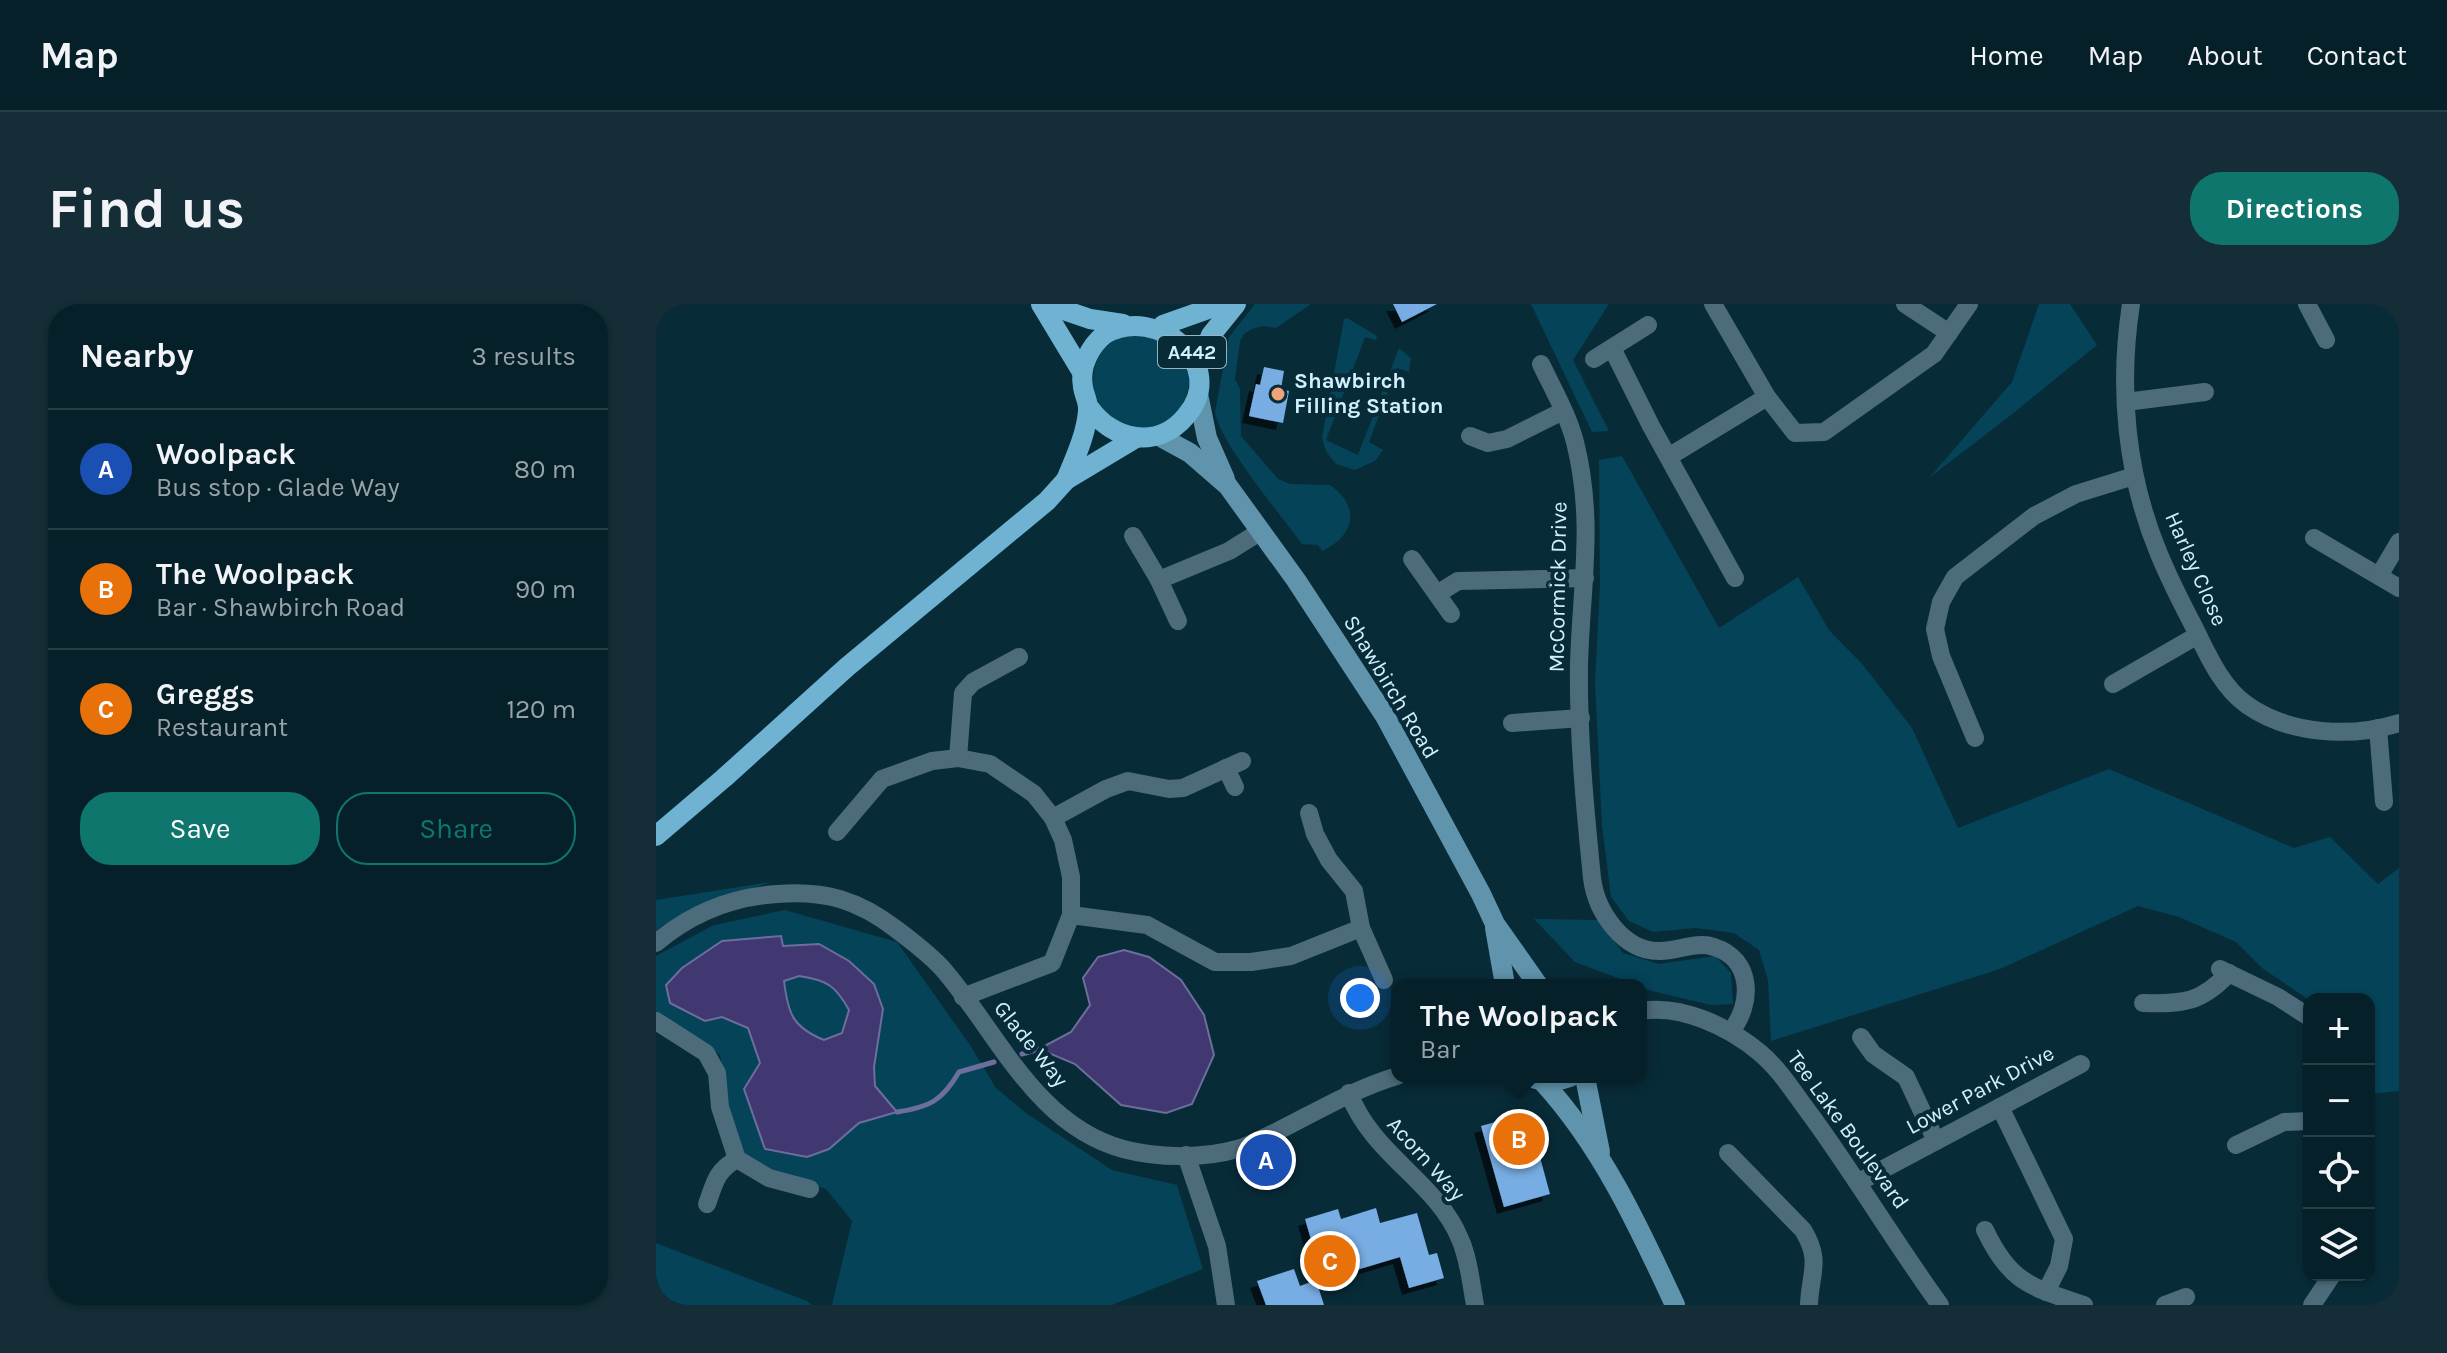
<!DOCTYPE html>
<html lang="en">
<head>
<meta charset="utf-8">
<style>
	body { margin:0; font-family:Karla,sans-serif; background:#142d36; color:#f1f3f6 }
	.controls { position:absolute; right:24px; bottom:24px; display:grid; overflow:hidden; border-radius:16px; box-shadow:0 2px 6px #0004 }
	.controls button { width:72px; height:72px; display:grid; place-items:center; padding:0; border:0; border-bottom:2px solid #273e47; background:#06202a; color:#f1f3f6; font:40px sans-serif }
	.you { position:absolute; left:704px; top:694px; width:28px; height:28px; margin:-20px; border:6px solid #fff; border-radius:50%; background:#1a73e8; box-shadow:0 0 0 12px #1a73e833 }
	.badge { display:grid; place-items:center; width:52px; height:52px; border-radius:50%; background:#0f766e; color:#fff; font-size:26px; font-weight:700 }
	.pin { position:absolute; translate:-50% -50%; border:4px solid #fff; box-shadow:0 2px 8px #0006 }
	.popup { position:absolute; left:735px; top:675px; width:256px; height:104px; box-sizing:border-box; display:grid; place-content:center; border-radius:16px; background:#06202a; filter:drop-shadow(0 2px 6px #0005); font-size:26px; white-space:nowrap; color:#98a3a8 }
	.popup b { font-size:30px; color:#f1f3f6 }
	.popup::after { content:''; position:absolute; left:50%; top:100%; margin-left:-16px; border:16px solid transparent; border-top-color:#06202a }
	.list { margin:0; padding:0; list-style:none }
	h2 { display:flex; justify-content:space-between; align-items:center; height:104px; margin:0; padding:0 32px; font-size:34px }
	h2 small { font-size:26px; font-weight:400; color:#98a3a8 }
	.list li { display:grid; grid-template-columns:52px 1fr auto; gap:24px; align-items:center; box-sizing:border-box; height:120px; padding:0 32px; border-top:2px solid #273e47 }
	.list b { display:block; font-size:30px; white-space:nowrap }
	.list p { margin:0; font-size:26px; white-space:nowrap; color:#98a3a8 }
	.list em { font-size:26px; font-style:normal; color:#98a3a8 }
	.actions { display:flex; gap:16px; padding:24px 32px }
	.actions a { flex:1; padding:18px 0; border:2px solid #0f766e; border-radius:32px; text-align:center; font-size:28px; color:#0f766e }
	.actions .main { background:#0f766e; color:#fff }
	.icon { flex:none; width:44px; height:44px; fill:none; stroke:currentColor; stroke-width:2; stroke-linecap:round; stroke-linejoin:round }
	.map { position:relative; flex:none; width:1743px; height:1001px; overflow:hidden; border-radius:32px }
	header { display:flex; align-items:center; gap:48px; box-sizing:border-box; height:112px; padding:0 40px; background:#06202a; border-bottom:2px solid #273e47 }
	header strong { font-size:38px }
	nav { display:flex; gap:44px; margin-inline-start:auto; font-size:28px }
	.intro { display:flex; align-items:center; justify-content:space-between; box-sizing:border-box; height:192px; padding:0 48px }
	h1 { margin:0; font-size:56px }
	.button { padding:20px 36px; border-radius:32px; background:#0f766e; color:#fff; font-size:28px; font-weight:700 }
	main { display:flex; gap:48px; padding:0 48px }
	aside { flex:1; background:#06202a; border-radius:32px; box-shadow:0 2px 6px #0004 }
	.map>svg:first-child { display:block }
	.green { fill:#054359; fill-rule:evenodd }
	.water { fill:#413771; stroke:#6c6e9c; stroke-width:2; fill-rule:evenodd }
	.lines { fill:none; stroke-linecap:round; stroke-linejoin:round }
	.stream { stroke:#6c6e9c; stroke-width:5 }
	.building { fill:#78ade3; filter:url(#shadow) }
	.street { stroke:#4d6c7b; stroke-width:18 }
	.secondary { stroke:#6094ac; stroke-width:20 }
	.primary { stroke:#6fb2d1; stroke-width:20 }
	.poi-dot { fill:#f0a279; stroke:#082b38; stroke-width:3 }
	.labels { text-anchor:middle; dominant-baseline:central; stroke-width:8; stroke-linejoin:round; paint-order:stroke }
	.shield { fill:#082b38; stroke:#95b5c3; stroke-width:2 }
	.shield-label { font-size:20px; font-weight:bold; fill:#d1f0ff }
	.poi-label { font-size:22px; font-weight:bold; fill:#d1f0ff; stroke:#082b38; text-anchor:start }
	.street-label { font-size:22px; fill:#d1f0ff; stroke:#082b38 }
</style>
</head>
<body>
<header>
<strong>Map</strong>
<nav><a>Home</a><a>Map</a><a>About</a><a>Contact</a></nav>
</header>
<div class="intro"><h1>Find us</h1><a class="button">Directions</a></div>
<main>
<aside>
<h2>Nearby<small>3 results</small></h2>
<ul class="list">
<li><span class="badge" style="background:#1a4fb4">A</span><div><b>Woolpack</b><p>Bus stop · Glade Way</p></div><em>80 m</em></li>
<li><span class="badge" style="background:#e8710a">B</span><div><b>The Woolpack</b><p>Bar · Shawbirch Road</p></div><em>90 m</em></li>
<li><span class="badge" style="background:#e8710a">C</span><div><b>Greggs</b><p>Restaurant</p></div><em>120 m</em></li>
</ul>
<div class="actions"><a class="main">Save</a><a>Share</a></div>
</aside>
<div class="map">
<svg width="1743" height="1001" viewBox="0 0 1743 1001">
	<defs>
		<filter id="shadow"><feDropShadow dx="-7" dy="7" stdDeviation="0" flood-color="#0009"/></filter>
	</defs>
	<rect width="100%" height="100%" fill="#082b38"/>
	<g class="green">
		<path d="M599 0H655L620 24 607 22 596 25 588 30 584 37 579 75 584 85 585 132 622 175 634 180 674 181C705 203 699 232 666 247L662 241 646 240C625 211 564 139 559 108L573 33Z"/>
		<path d="M875 0H953L917 56 953 127 936 128Z"/>
		<path d="M1383 0H1414L1441 41 1355 111 1273 174 1356 78Z"/>
		<path d="M691 14 721 32 720 36 709 33 670 136 702 151 743 44 755 54 753 68 741 64 713 138 727 146 719 157 699 166 680 160 671 149 668 141 666 133 688 15Z"/>
		<circle cx="485" cy="76" r="48"/>
		<path d="M966 152 1063 324 1142 273 1173 326 1207 361 1256 424 1302 524 1453 465 1638 544 1674 533 1722 580 1743 564V787L1715 790 1713 784V695L1653 696 1606 664 1580 638 1523 613 1482 602 1344 665 1115 737 1112 676 1103 646 1078 629 1039 624 997 628 973 617 955 593 946 521 939 379 944 280 943 156Z"/>
		<path d="M115 578 28 610 0 626V596Z"/>
		<path d="M129 606 241 638 314 741 340 784 370 809 456 866 521 881 547 965 456 1001H176L196 917 170 885 89 857 78 830 64 751 0 709V652L58 621ZM125 632 127 642 193 657 218 680 227 705 218 763 219 782 241 808 203 819 173 845 88 785 104 759 92 724 66 713V637Z"/>
		<path d="M878 615 943 616 967 649 1003 660 1059 652 1075 669 1077 700 1055 701 996 687 919 658Z"/>
		<path d="M143 672C171 676 179 682 193 706L186 729 168 736C137 723 132 708 128 676Z"/>
		<path d="M0 939 151 997 156 1001H0Z"/>
	</g>
	<g class="water">
		<path d="M125 632 127 642 163 640 193 657 218 680 227 705 218 763 219 782 241 808 203 819 173 845 151 853 109 845 88 785 104 759 92 724 66 713 49 717 14 699 10 681 26 664 66 637ZM143 672C171 676 180 682 193 706L186 729 168 736C136 723 132 709 128 677Z"/>
		<path d="M468 646 493 653 525 676 548 711 558 751 536 800 510 809 465 801 419 760 383 745 415 728 434 701 427 674 442 653Z"/>
	</g>
	<g class="lines">
		<g class="stream">
			<path d="M366 750 383 745"/>
			<path d="M241 808C274 803 286 797 303 768L338 758"/>
		</g>
	</g>
	<g class="building">
		<path d="M737 0H781L746 18Z"/>
		<path d="M608 63 628 67 625 85 633 87 627 119 593 112 600 80 604 81Z"/>
		<path d="M872 809 894 890 848 903 825 822Z"/>
		<path d="M720 904 724 919 761 909 773 951 781 949 788 974 753 984 744 953 667 976 649 915 682 905 685 915Z"/>
		<path d="M638 965 644 982 660 976 668 1001H610L601 977Z"/>
	</g>
	<g class="lines">
		<g class="street">
			<path d="M1057 0 1111 93 1139 129 1168 128 1278 50 1313 0"/>
			<path d="M1249 0 1293 29"/>
			<path d="M1475 0C1462 84 1470 171 1503 250 1513 274 1525 298 1537 321 1551 349 1565 383 1591 401 1634 431 1695 434 1743 419"/>
			<path d="M1651 0 1670 36"/>
			<path d="M956 44 995 122 1079 274"/>
			<path d="M938 55 992 21"/>
			<path d="M885 60C897 85 912 111 919 138 939 218 925 282 923 361 922 431 929 504 936 574 940 607 967 648 1004 647 1022 647 1041 637 1058 643 1097 655 1097 700 1075 727"/>
			<path d="M1470 98 1549 88"/>
			<path d="M814 132 832 139 851 135 907 107"/>
			<path d="M1014 152 1111 93"/>
			<path d="M477 232 503 276 522 317"/>
			<path d="M1658 234 1743 284"/>
			<path d="M756 255 795 310"/>
			<path d="M1723 272 1743 238"/>
			<path d="M503 276 573 247 605 227"/>
			<path d="M781 290 802 277 929 274"/>
			<path d="M1457 380 1542 331"/>
			<path d="M856 419 925 414"/>
			<path d="M1722 424 1728 498"/>
			<path d="M1319 434 1285 352 1279 325 1285 298 1299 273 1378 212 1420 190 1478 172"/>
			<path d="M302 454 307 389 317 378 363 353"/>
			<path d="M570 464 579 483"/>
			<path d="M653 509 659 530 673 556 698 587 705 624 728 676"/>
			<path d="M397 514 450 485 472 477 513 485 527 484 586 457"/>
			<path d="M181 528 226 475 276 457 302 454 334 460 378 490 397 514 407 536 415 573V611L396 659 307 693"/>
			<path d="M415 611 491 621 559 658H595L635 652 705 624"/>
			<path d="M0 639C34 610 76 593 121 590 169 586 202 596 240 625 256 637 272 649 286 664 341 727 379 821 467 845 501 854 547 855 581 845 594 842 608 833 620 828 660 808 698 785 741 772"/>
			<path d="M1564 665 1622 693 1653 713"/>
			<path d="M1487 699C1527 700 1545 699 1573 669"/>
			<path d="M985 707C1025 700 1073 723 1103 748 1125 766 1140 792 1157 814 1201 875 1240 940 1284 1001"/>
			<path d="M0 717 50 749 61 769 64 803 81 855 113 874 154 885"/>
			<path d="M1205 733 1217 750 1250 773 1280 837"/>
			<path d="M693 789C716 851 780 877 804 935 813 955 815 980 819 1001"/>
			<path d="M1344 803 1408 935 1403 962 1390 988"/>
			<path d="M1580 841 1628 818 1653 817"/>
			<path d="M1072 849 1147 926C1166 957 1154 969 1153 1001"/>
			<path d="M530 851 561 942 570 1001"/>
			<path d="M1203 878 1425 760"/>
			<path d="M51 900C59 878 60 867 81 855"/>
			<path d="M1329 926C1354 979 1375 983 1428 1001"/>
			<path d="M1509 1001 1530 993"/>
			<path d="M1656 1001 1676 971"/>
		</g>
		<g class="secondary">
			<path d="M542 90 551 134 569 175"/>
			<path d="M503 132 534 149 572 182 640 276 729 412 825 590 839 620 882 681"/>
			<path d="M839 624 849 681"/>
			<path d="M929 773 944 848"/>
			<path d="M879 775 897 778 914 773"/>
			<path d="M886 777C945 841 983 923 1019 1001"/>
		</g>
		<g class="primary">
			<path d="M385 0 426 68"/>
			<path d="M390 0 434 15 467 20"/>
			<path d="M507 21 566 0"/>
			<path d="M542 62 555 31 580 0"/>
			<path d="M410 176C419 154 430 131 432 107 433 98 428 91 427 83 423 63 434 42 449 30 501 0 574 61 530 112 502 146 456 137 433 103"/>
			<path d="M0 532 68 474 191 363 391 197 410 176 480 134"/>
		</g>
	</g>
	<circle class="poi-dot" cx="622" cy="90" r="8"/>
	<g class="labels">
		<rect class="shield" x="502" y="32" width="68" height="32" rx="6"/>
		<g class="shield-label">
			<text x="536" y="48">A442</text>
		</g>
		<g class="poi-label">
			<text x="638" y="77">Shawbirch<tspan x="638" dy="25">Filling Station</tspan></text>
		</g>
		<g class="street-label">
			<text transform="translate(1540 265) rotate(66)">Harley Close</text>
			<text transform="translate(902 283) rotate(-89)">McCormick Drive</text>
			<text transform="translate(735 383) rotate(59)">Shawbirch Road</text>
			<text transform="translate(375 740) rotate(51)">Glade Way</text>
			<text transform="translate(1324 786) rotate(-28)">Lower Park Drive</text>
			<text transform="translate(1192 826) rotate(54)">Tee Lake Boulevard</text>
			<text transform="translate(770 855) rotate(48)">Acorn Way</text>
		</g>
	</g>
</svg>
<div class="controls">
<button>+</button>
<button>−</button>
<button><svg class="icon" aria-label="locate" viewBox="0 0 24 24"><circle cx="12" cy="12" r="6"/><path d="M12 2v4M12 18v4M2 12h4M18 12h4"/></svg></button>
<button><svg class="icon" aria-label="layers" viewBox="0 0 24 24"><path d="M12 4l9 5-9 5-9-5zM3 14l9 5 9-5"/></svg></button>
</div>
<div class="you"></div>
<div class="pin badge" style="left:610px;top:856px;background:#1a4fb4">A</div>
<div class="pin badge" style="left:863px;top:835px;background:#e8710a">B</div>
<div class="popup"><b>The Woolpack</b>Bar</div>
<div class="pin badge" style="left:674px;top:957px;background:#e8710a">C</div>
</div>
</main>
</body>
</html>
